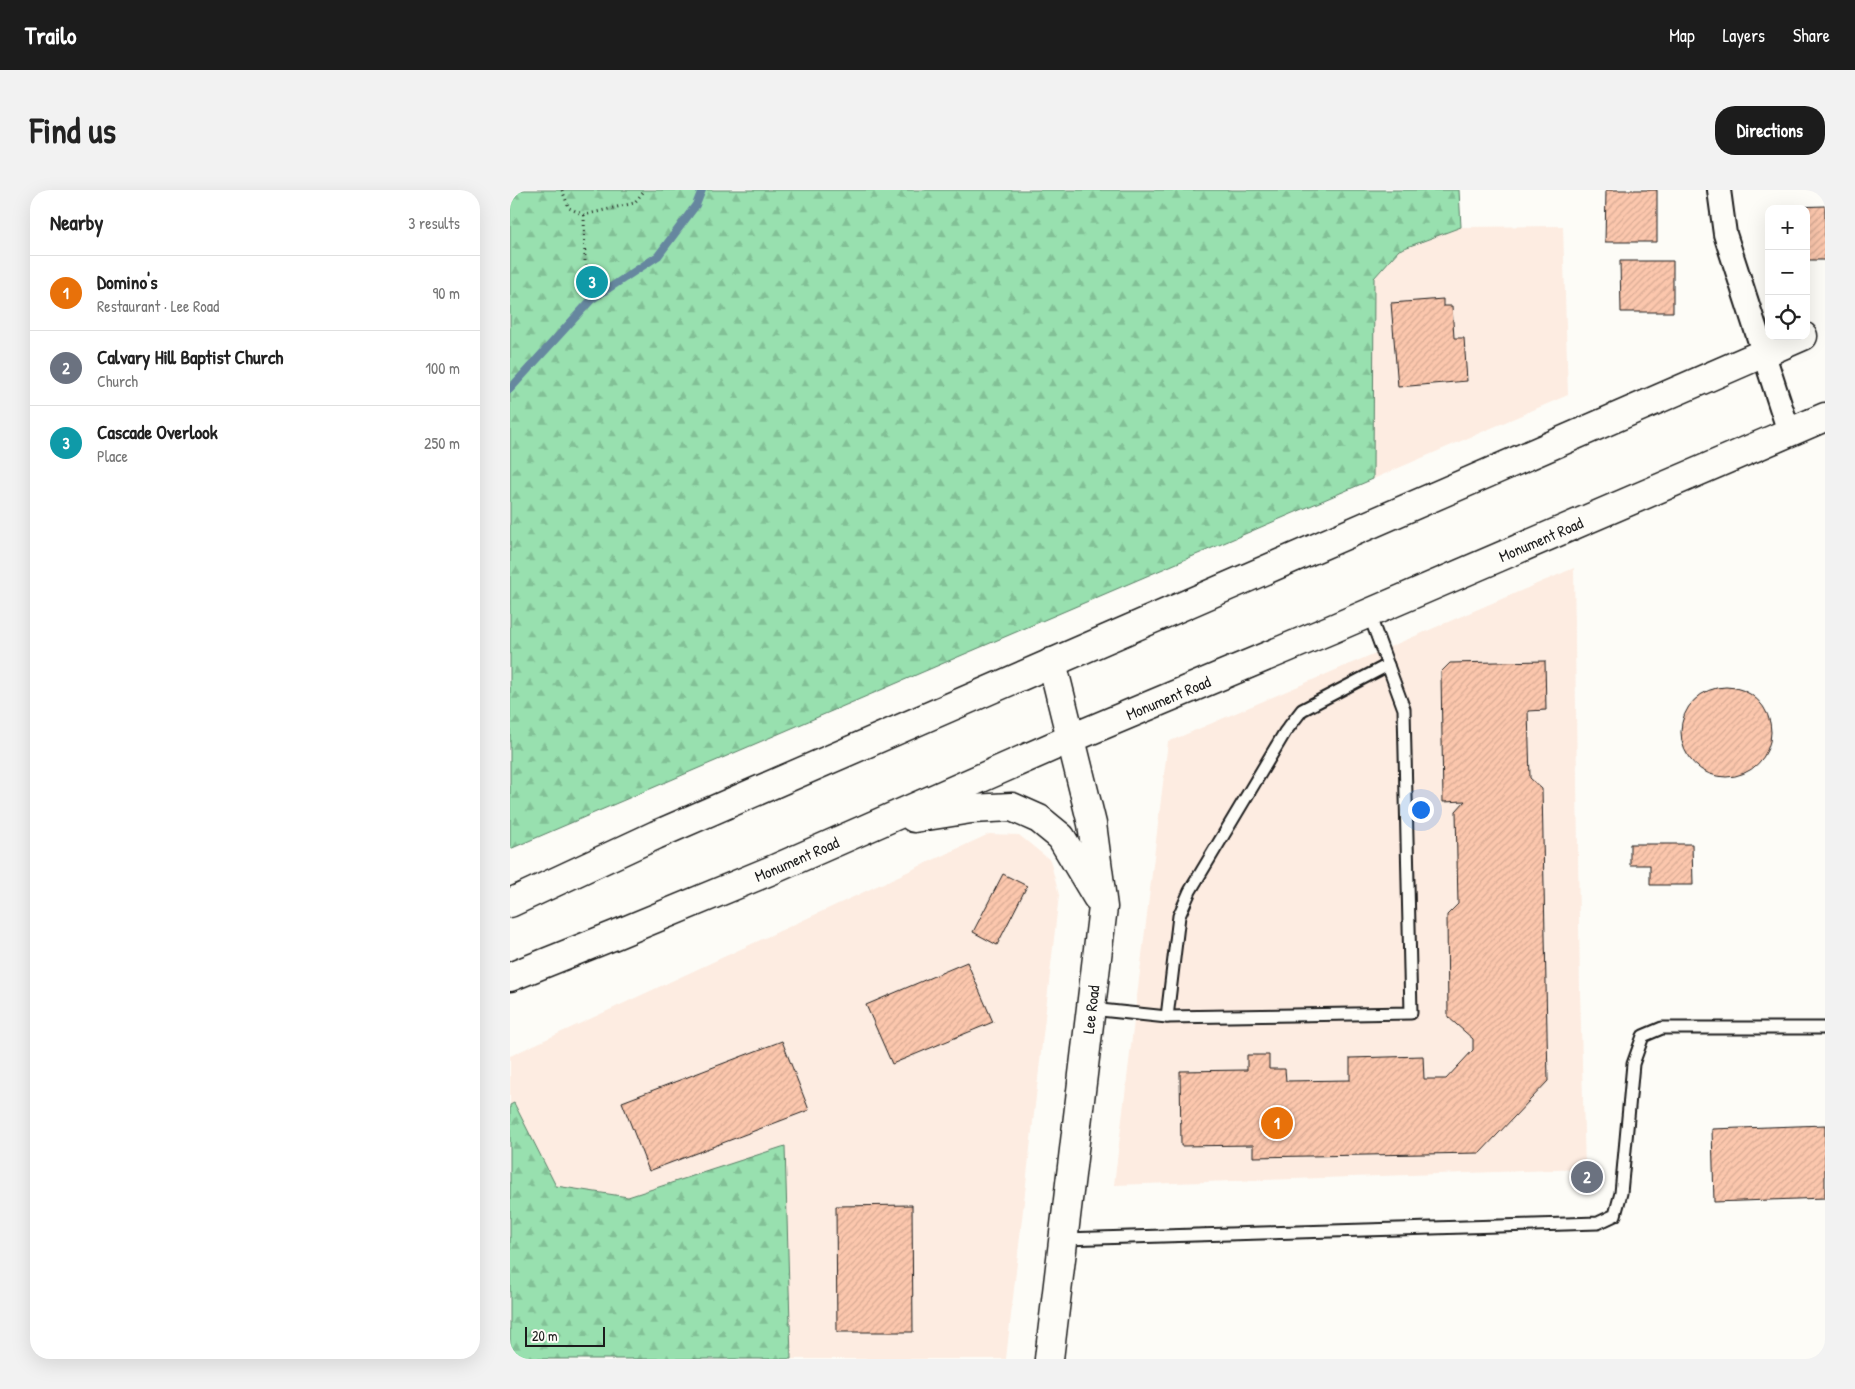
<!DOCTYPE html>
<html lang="en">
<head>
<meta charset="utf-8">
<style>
	body { margin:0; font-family:"Patrick Hand",sans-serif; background:#f2f2f2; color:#222 }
	.controls { position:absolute; right:15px; top:15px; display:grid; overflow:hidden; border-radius:10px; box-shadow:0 5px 20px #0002 }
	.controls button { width:45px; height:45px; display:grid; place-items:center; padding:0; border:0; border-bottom:1px solid #e0e0e0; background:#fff; color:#222; font:25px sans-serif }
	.scale { position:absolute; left:15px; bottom:12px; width:80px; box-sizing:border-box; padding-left:5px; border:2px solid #1c1c1c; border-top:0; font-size:14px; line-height:18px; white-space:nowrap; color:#1c1c1c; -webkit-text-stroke:4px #fdfcf7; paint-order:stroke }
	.you { position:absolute; left:910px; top:619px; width:18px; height:18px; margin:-12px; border:4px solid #fff; border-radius:50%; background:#1a73e8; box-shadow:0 0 0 8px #1a73e833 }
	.badge { display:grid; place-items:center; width:32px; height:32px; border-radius:50%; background:#1c1c1c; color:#fff; font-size:16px; font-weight:700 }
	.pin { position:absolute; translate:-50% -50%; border:2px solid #fff; box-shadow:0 1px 5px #0006 }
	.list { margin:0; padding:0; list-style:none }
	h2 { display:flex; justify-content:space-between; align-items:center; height:65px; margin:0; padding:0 20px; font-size:21px }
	h2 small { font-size:16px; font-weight:400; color:#767676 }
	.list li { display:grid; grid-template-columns:32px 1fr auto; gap:15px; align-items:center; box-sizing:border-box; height:75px; padding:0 20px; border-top:1px solid #e0e0e0 }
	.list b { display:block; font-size:19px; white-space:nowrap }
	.list p { margin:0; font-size:16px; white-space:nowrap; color:#767676 }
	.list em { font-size:16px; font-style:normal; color:#767676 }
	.icon { flex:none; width:28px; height:28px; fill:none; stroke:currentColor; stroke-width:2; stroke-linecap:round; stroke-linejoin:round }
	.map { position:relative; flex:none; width:1315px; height:1169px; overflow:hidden; border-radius:20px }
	header { display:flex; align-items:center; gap:30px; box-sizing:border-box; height:70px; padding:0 25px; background:#1c1c1c; color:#fff }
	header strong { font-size:24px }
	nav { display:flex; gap:28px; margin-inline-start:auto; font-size:18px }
	.intro { display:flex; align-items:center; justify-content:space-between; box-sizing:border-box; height:120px; padding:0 30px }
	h1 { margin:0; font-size:35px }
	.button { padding:12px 22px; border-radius:20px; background:#1c1c1c; color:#fff; font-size:18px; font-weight:700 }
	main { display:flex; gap:30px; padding:0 30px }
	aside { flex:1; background:#fff; border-radius:20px; box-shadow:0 5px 20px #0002 }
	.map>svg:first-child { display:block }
	.built { fill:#fdece1 }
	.forest { fill:url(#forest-firs); stroke:#5a7e66 }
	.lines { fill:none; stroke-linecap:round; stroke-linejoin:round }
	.stream { stroke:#66879f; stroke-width:8 }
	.building { fill:url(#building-hatch); stroke:#1c1c1c }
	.lane-casing { stroke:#1c1c1c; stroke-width:15 }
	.street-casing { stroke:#1c1c1c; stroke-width:26 }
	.secondary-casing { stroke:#1c1c1c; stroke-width:31 }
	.path { stroke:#1c1c1c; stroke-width:3; stroke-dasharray:1 4; stroke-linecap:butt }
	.lane { stroke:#fdfcf7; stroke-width:11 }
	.street { stroke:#fdfcf7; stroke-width:22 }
	.secondary { stroke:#fdfcf7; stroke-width:28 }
	.labels { text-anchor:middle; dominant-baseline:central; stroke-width:5; stroke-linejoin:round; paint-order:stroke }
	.street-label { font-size:16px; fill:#1c1c1c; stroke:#fdfcf7 }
</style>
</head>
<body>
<header>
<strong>Trailo</strong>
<nav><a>Map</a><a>Layers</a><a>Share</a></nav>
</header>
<div class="intro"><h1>Find us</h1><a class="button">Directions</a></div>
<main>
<aside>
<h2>Nearby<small>3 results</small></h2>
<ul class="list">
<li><span class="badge" style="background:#e8710a">1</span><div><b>Domino's</b><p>Restaurant · Lee Road</p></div><em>90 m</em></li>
<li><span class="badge" style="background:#6b7280">2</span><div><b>Calvary Hill Baptist Church</b><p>Church</p></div><em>100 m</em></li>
<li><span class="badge" style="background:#0f9aa8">3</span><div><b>Cascade Overlook</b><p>Place</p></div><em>250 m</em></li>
</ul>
</aside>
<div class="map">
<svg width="1315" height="1169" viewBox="0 0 1315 1169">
	<defs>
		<pattern id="forest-firs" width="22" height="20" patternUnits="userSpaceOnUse" patternTransform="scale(1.25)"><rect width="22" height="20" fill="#98e0af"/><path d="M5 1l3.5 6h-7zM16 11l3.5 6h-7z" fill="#82c096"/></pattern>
		<pattern id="building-hatch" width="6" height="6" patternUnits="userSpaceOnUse" patternTransform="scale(1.25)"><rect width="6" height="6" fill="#fcc7ad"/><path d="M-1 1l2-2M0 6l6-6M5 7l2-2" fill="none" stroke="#d7aa94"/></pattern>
	</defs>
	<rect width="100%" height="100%" fill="#fdfcf7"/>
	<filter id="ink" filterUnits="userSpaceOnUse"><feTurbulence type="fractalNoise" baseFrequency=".02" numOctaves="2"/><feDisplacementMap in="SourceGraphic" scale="10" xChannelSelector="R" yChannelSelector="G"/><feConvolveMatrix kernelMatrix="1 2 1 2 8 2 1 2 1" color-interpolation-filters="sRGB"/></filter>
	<g filter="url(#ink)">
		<g class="built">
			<path d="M1053 36 1058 205 863 289 864 88 889 60 951 37Z"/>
			<path d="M1064 378 1070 801 1075 979 604 995 658 552Z"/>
			<path d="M479 644 509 645 540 670 549 705 496 1169H281L275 956 118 1007 46 996 4 914 0 915V866Z"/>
		</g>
		<g class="forest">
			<path d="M0 0H949L951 37 889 60 864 88 863 289 0 659Z"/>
			<path d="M4 913 46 996 118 1007 275 956 281 1169H0V915Z"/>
		</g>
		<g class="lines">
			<path class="stream" d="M0 199 81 110 148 66 186 15 192 0"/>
		</g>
		<g class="building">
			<path d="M1096 0H1147V52H1095Z"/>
			<path d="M1315 16V70H1296V19H1282V17Z"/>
			<path d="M1110 71H1163V122H1111Z"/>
			<path d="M933 109V116H942L944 148H954L957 191 888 197 881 113Z"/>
			<path d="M1035 471 1036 520 1018 521 1020 588 1032 599 1038 891 970 963 743 967V955L671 956 670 881 737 880V865H759V879H775L776 891 840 890V868L913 866 914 889H936L963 860V849L938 827 937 725 948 714 946 621 955 611 933 612 931 482 940 473Z"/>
			<circle cx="1216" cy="542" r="45"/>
			<path d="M1120 654H1182L1183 695H1140V675H1120Z"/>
			<path d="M493 684 517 696 487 755 463 742Z"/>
			<path d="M457 772 483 832 382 874 356 815Z"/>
			<path d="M272 851 299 920 139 981 112 912Z"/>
			<path d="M1315 935V1008L1204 1012 1202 939Z"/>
			<path d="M402 1015 403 1142H327L326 1016Z"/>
		</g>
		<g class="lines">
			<defs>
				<g id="lane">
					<path d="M581 819 657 827 901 823 894 519 859 424"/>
					<path d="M657 827 669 726 680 701 775 542 792 520 878 475"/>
					<path d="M554 1049 1088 1033 1105 1025 1111 1003 1123 874 1133 846 1152 838H1315"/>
				</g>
				<path id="street" d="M1209 0 1215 44 1279 242"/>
				<g id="secondary">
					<path d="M404 628 461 619 502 617 529 629 551 647 587 707"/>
					<path d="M0 713 146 645 1293 146"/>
					<path id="s1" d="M0 787 105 745 262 680 562 548 822 439 1315 227"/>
					<path id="s2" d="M539 1169 593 717 582 634 542 472"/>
				</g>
			</defs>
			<use href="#lane" class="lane-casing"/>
			<use href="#street" class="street-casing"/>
			<use href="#secondary" class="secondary-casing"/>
			<g class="path">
				<path d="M52 0 59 18 74 25 124 13 135 0"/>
				<path d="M74 25 75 71 82 92"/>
			</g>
			<use href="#lane" class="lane"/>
			<use href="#street" class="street"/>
			<use href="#secondary" class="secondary"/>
		</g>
	</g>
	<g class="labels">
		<g class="street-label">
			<text stroke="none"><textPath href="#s1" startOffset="1120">Monument Road</textPath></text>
			<text stroke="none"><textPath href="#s1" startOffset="715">Monument Road</textPath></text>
			<text stroke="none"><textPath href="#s1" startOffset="310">Monument Road</textPath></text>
			<text stroke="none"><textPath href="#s2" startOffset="352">Lee Road</textPath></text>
		</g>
	</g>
</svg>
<div class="controls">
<button>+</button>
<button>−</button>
<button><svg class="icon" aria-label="locate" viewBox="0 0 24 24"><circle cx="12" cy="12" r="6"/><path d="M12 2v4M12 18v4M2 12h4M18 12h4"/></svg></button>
</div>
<div class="scale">20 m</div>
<div class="you"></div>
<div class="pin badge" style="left:767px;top:933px;background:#e8710a">1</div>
<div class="pin badge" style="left:1077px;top:987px;background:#6b7280">2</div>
<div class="pin badge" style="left:82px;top:92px;background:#0f9aa8">3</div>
</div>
</main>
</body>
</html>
